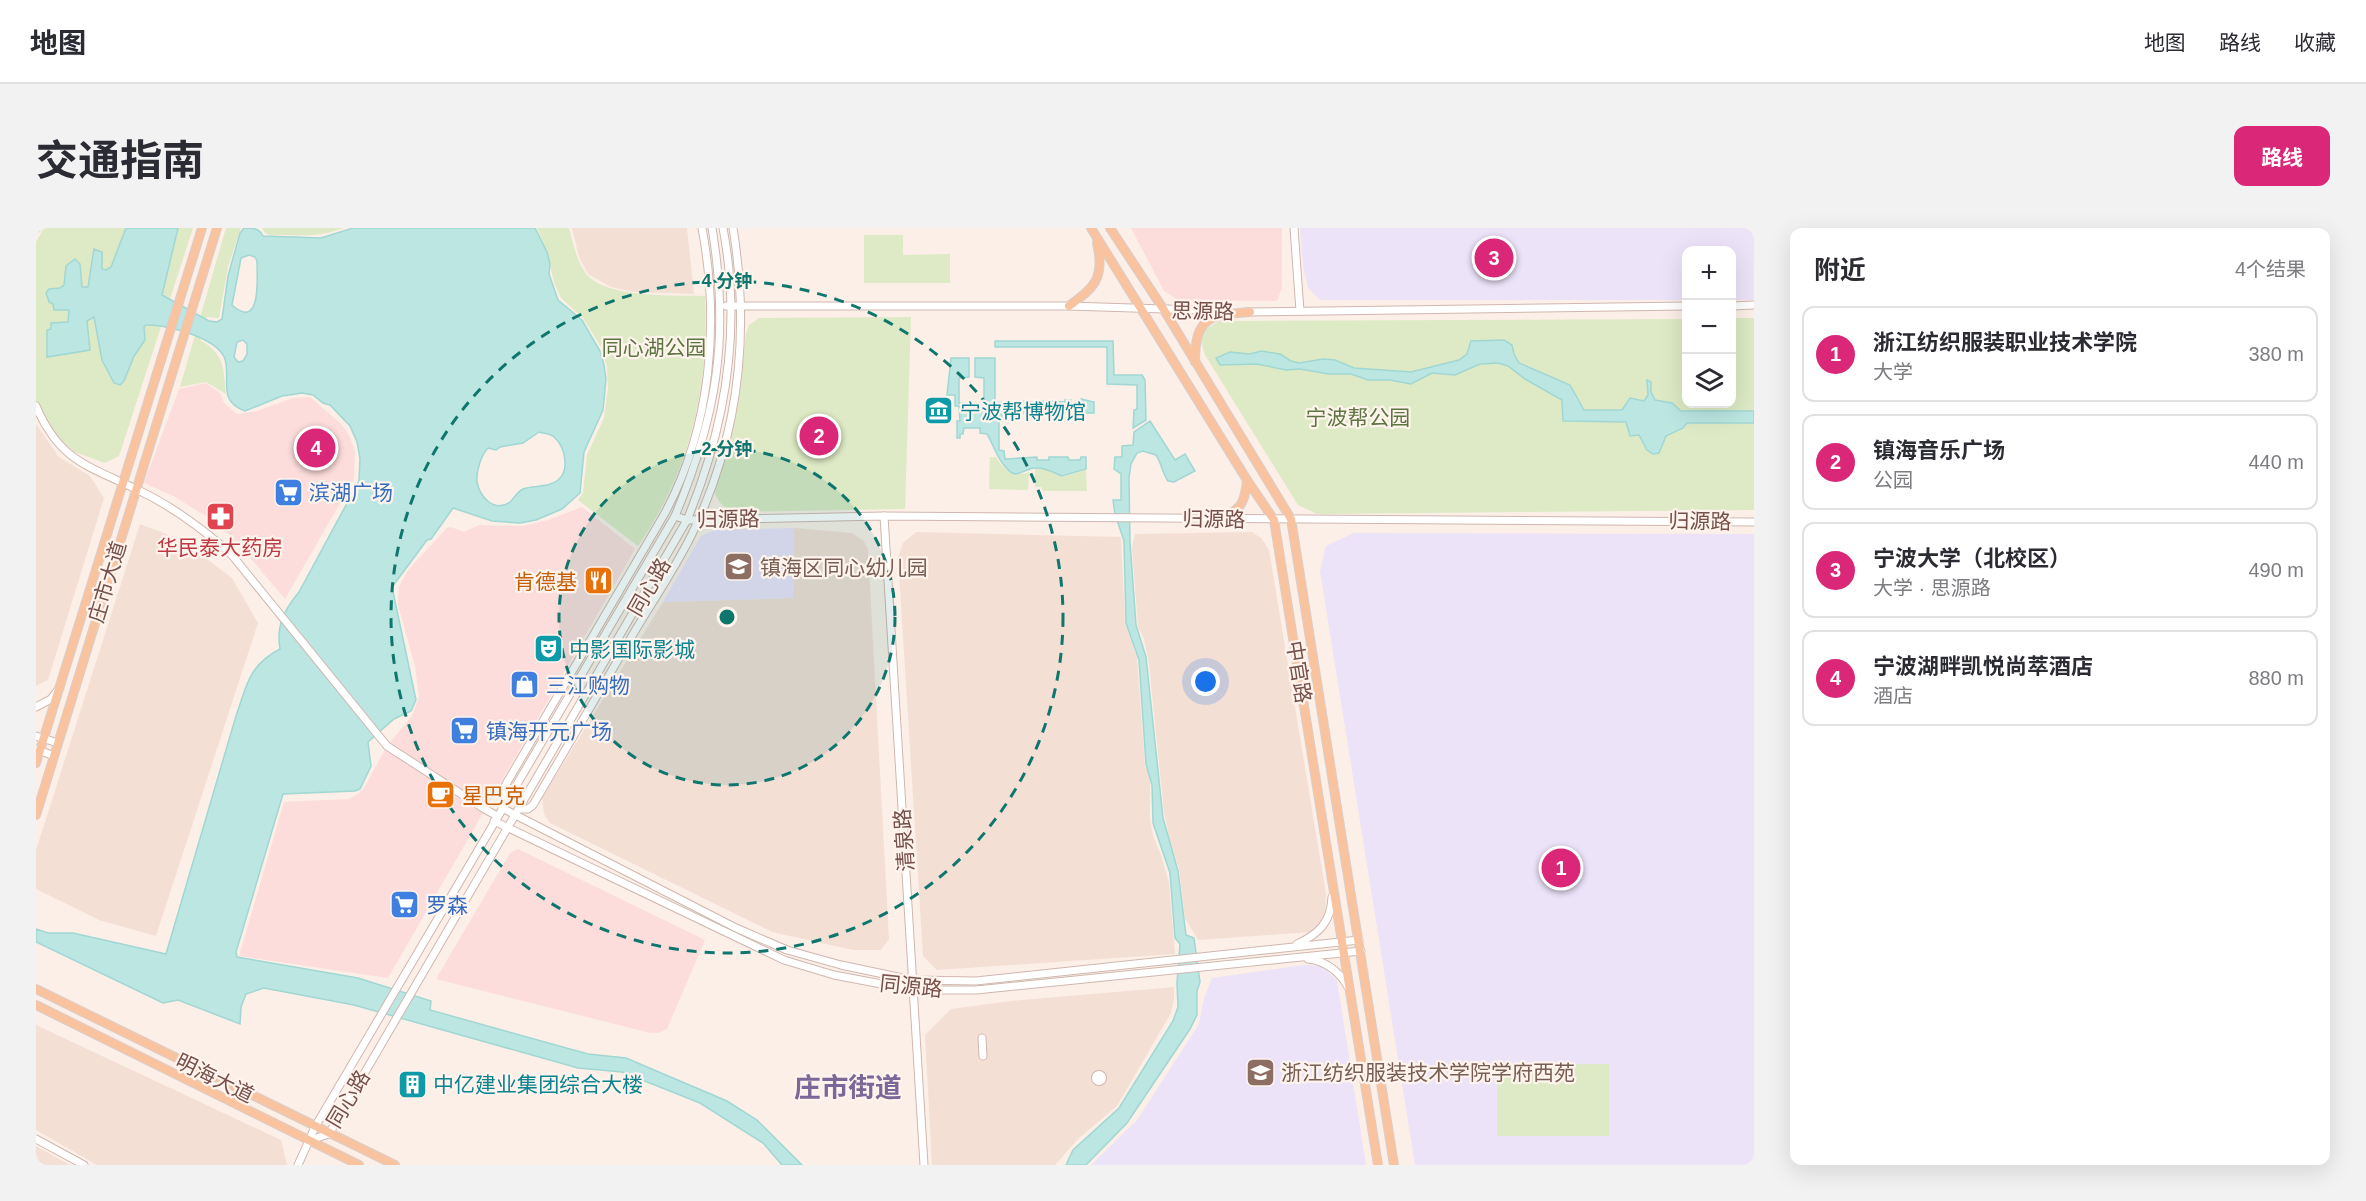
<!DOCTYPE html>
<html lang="zh">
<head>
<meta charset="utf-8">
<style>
	body { margin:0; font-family:Helvetica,"Noto Sans SC",sans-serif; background:#f2f2f3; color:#2b2b33 }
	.controls { position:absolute; right:18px; top:18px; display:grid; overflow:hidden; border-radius:12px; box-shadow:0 6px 24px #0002 }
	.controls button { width:54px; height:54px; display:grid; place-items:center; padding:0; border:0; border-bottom:2px solid #e1e1e2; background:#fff; color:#2b2b33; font:30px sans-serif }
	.you { position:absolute; left:1170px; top:454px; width:21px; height:21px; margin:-15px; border:4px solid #fff; border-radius:50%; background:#1a73e8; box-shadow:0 0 0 9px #1a73e833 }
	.badge { display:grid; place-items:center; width:39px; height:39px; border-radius:50%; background:#db2777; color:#fff; font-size:20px; font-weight:700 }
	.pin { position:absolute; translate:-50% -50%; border:3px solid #fff; box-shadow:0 2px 6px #0006 }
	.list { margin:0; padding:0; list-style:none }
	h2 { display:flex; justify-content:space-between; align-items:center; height:78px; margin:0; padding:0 24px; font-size:26px }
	h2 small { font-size:20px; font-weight:400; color:#7c7c81 }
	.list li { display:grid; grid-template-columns:39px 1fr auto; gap:18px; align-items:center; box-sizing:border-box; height:96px; margin:0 12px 12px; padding:0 12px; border:2px solid #e1e1e2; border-radius:12px }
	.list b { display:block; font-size:22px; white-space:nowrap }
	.list p { margin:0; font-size:20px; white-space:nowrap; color:#7c7c81 }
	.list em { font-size:20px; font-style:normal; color:#7c7c81 }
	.icon { flex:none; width:33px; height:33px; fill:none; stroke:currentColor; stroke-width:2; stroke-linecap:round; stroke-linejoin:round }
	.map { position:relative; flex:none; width:1718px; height:937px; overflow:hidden; border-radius:12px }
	header { display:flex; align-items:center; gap:36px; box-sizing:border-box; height:84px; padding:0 30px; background:#fff; border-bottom:2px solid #e1e1e2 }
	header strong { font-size:28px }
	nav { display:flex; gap:33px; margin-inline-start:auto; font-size:21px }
	.intro { display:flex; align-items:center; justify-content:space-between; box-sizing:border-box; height:144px; padding:0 36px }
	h1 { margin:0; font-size:42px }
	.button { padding:15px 27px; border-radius:12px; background:#db2777; color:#fff; font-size:21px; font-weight:700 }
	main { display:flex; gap:36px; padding:0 36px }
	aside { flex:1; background:#fff; border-radius:12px; box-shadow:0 6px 24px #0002 }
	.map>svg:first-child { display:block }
	.residential { fill:#f4dfd5 }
	.commercial { fill:#fcdddb }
	.education { fill:#ece3f9 }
	.green { fill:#ddeac5 }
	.water { fill:#bbe6e2; stroke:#a1d7d3; stroke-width:1.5; fill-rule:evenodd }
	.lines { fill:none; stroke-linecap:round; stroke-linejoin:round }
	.minor-casing { stroke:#d0b7af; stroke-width:9 }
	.major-casing { stroke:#d9cecd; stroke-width:10 }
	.minor { stroke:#fff; stroke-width:7 }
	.major { stroke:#f9c3a0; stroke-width:8 }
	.ring { fill:none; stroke:#0f766e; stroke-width:3; stroke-dasharray:10 8 }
	.labels { text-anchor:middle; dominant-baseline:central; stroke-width:4.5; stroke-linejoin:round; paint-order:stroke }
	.street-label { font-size:21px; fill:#76504b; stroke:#fff4ed }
	.park-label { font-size:21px; fill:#5d7541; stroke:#fff4ed }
	.culture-label { font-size:21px; fill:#0d838f; stroke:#fff4ed; text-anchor:start }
	.shop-label { font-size:21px; fill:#366cbe; stroke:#fff4ed; text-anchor:start }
	.health-label { font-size:21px; fill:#be3a42; stroke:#fff4ed }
	.education-label { font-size:21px; fill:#785e54; stroke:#fff4ed; text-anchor:start }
	.food-label { font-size:21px; fill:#c56008; stroke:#fff4ed; text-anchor:end }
	.district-label { font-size:27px; font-weight:bold; fill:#7c6799; stroke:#fff4ed }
	.centre { fill:#0f766e; stroke:#fff4ed; stroke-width:3 }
	.ring-label { font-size:18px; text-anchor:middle; font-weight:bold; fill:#0f766e; stroke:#fff4ed; stroke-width:4.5; stroke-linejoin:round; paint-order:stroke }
</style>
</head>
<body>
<header>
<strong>地图</strong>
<nav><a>地图</a><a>路线</a><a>收藏</a></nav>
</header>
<div class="intro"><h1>交通指南</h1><a class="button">路线</a></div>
<main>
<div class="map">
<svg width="1718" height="937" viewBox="0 0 1718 937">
	<rect width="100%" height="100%" fill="#fcefe7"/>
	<g class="residential">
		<path d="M536 0H651L658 66 598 64 575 59 552 46 543 29Z"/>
		<path d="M0 196 23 229 54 248 68 270 12 452 0 458Z"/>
		<path d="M104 296 146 312 196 350 222 395 120 708 63 692 0 661V622Z"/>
		<path d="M758 300 816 305 827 312 832 321 853 711 845 722H817L736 704 514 595 508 586 506 570 627 374 757 370Z"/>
		<path d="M880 304 1085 309 1089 395 1101 430 1109 538 1114 547V591L1117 608 1125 627 1133 655 1139 726 901 742 887 728 862 330 867 315Z"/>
		<path d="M1216 304 1225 310 1233 322 1290 666 1289 688 1275 704 1162 712 1149 690 1143 641 1134 613 1128 584 1113 436 1108 411 1102 399 1096 320 1099 306Z"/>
		<path d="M1138 759V772L1135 785 1081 878 1042 911 1019 937H896L889 807 915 781 975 773Z"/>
		<path d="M0 797 245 912 251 937H61L0 902Z"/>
		<path d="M0 918 34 937H0Z"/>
	</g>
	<g class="commercial">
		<path d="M1095 0H1246V60L1241 73 1142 72 1128 63Z"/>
		<path d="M170 155 185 166 188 175 201 186 221 183 257 170 274 169 305 196 313 207 319 223 318 251 249 371 198 311 170 288 137 268 108 255 143 161Z"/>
		<path d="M546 279 599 321 352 750 203 728 248 574 313 571 322 566 328 560 351 518 376 488 383 469 379 438 362 377 363 359 372 342 411 300 415 299 428 304 443 297 487 298 512 292Z"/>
		<path d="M482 621 669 712 631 801 622 805H614L400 751 474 625Z"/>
	</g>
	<g class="education">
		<path d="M1264 0H1718V72H1696V22H1650V72H1284L1272 60 1267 38Z"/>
		<path d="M758 300 757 370 627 374 665 308 679 302Z"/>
		<path d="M1318 305 1718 306V937H1379L1284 343 1290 318Z"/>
		<path d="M1268 737 1285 738 1301 752 1330 937H1055L1101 892 1163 796 1168 770 1176 750Z"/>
	</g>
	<g class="green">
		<path d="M8 0H157L83 228 69 235 39 224 12 202 0 174V14Z"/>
		<path d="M190 0H205L192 39 183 90 171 89 164 112C189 126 187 140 190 166L170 154 144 159Z"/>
		<path d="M226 0H308C280 10 263 7 234 7L229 5Z"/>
		<path d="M501 0H533C537 15 540 31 549 44 566 71 640 67 669 68 673 161 655 241 602 318L542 272 547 265 551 227 568 190 572 160 571 139 565 119 547 90 525 70 518 54 511 24Z"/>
		<path d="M828 7H867V27L914 26V55H828Z"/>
		<path d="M875 89 869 281 701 284C689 281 683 276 679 265L703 172 710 106 713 97 723 90Z"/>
		<path d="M1696 90H1718V282L1281 286 1262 277 1169 127 1165 114 1169 101 1184 93 1650 91V176H1696Z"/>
		<path d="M954 229H960C968 242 977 250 993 244L992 262 953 261Z"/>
		<path d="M999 241H1008L1026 249 1050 242 1051 263H1007L1005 259H999Z"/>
		<path d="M1573 836V908H1461V837Z"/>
	</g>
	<g class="water">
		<path d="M90 0H142L126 67 173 93 181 94 186 91 192 48 204 5 208 0C217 0 223 0 227 8L285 10 317 0H499L511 24 514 36 513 46 522 72 546 92 564 123 568 137 570 151 567 182 548 224 544 265 526 281 500 292 484 295 456 293 417 280 395 311 391 312 356 359 380 472 375 483 358 491 332 514 335 538 324 561 319 563 247 566 200 724 201 729 322 750 395 773 394 782 552 826 590 830 691 873 721 892 766 937H746L727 915 664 875 586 844 542 840 318 777 228 760 210 766 205 779 204 796 142 772 127 775 0 714V701L12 705H37L130 726 200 488C211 457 212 438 244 421 240 398 248 382 263 364L323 253 324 230 321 214 314 198 294 177 287 175 277 167 266 165 246 168 209 183C181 173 195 152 189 131 182 110 130 96 110 97L108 99 109 112 98 128 88 153 84 157 78 155 66 132 58 89 51 93 54 122 11 129V102L15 101V95L32 94 33 82H18L17 76 13 74 10 65 13 61 24 60 28 57 30 38 39 31 44 36 46 59H52L58 21 66 24V41L70 42 75 39ZM213 27 219 29 221 33C221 48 226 104 196 77L205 30ZM207 112 211 116V126L207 133 202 134 198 129 201 114ZM503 204C508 206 515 205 519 210 529 219 534 243 522 252 512 260 498 257 487 261 481 264 478 270 474 274 458 285 444 269 441 254 440 244 445 227 452 220L460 222 464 219 487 215Z"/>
		<path d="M1468 112 1476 117 1478 126 1483 135 1534 157 1548 182H1586L1594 170 1608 173 1612 167 1611 152 1615 154V164L1619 172 1636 175 1645 183H1718V195H1651L1647 200 1630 208 1623 225 1617 226 1611 222 1603 207 1594 208 1590 194 1527 193 1526 172 1489 151 1472 138 1462 135 1444 136 1419 147 1396 145 1375 156 1354 152H1332L1315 146H1293L1264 141 1250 142 1221 136 1184 137 1180 130 1194 124 1214 126 1225 123 1244 126 1255 133 1263 135 1287 131 1299 132 1318 140 1375 144 1423 132 1431 126 1435 113Z"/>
		<path d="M959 113H1077L1078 147H1106L1109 152 1110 192 1097 200 1098 182 1101 181V157L1071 156V119H959Z"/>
		<path d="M915 130H933V149L923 150V175H948V150L939 149V130H959V174L978 175V184H966V193H963V222L968 223 969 231 1001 229V232H1013V229H1032L1033 232H1044L1045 229H1050V241L1026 248C1018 245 1009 239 999 240 985 241 981 255 967 236 960 227 957 216 951 206L944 205V200H928L927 206H924V210H921V193H924L923 178H919V167H911Z"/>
		<path d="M1045 171 1058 174V185H1044Z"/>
		<path d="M1029 172H1035V184H1016V173L1029 174Z"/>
		<path d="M988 173 1001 175V173H1007V185H988Z"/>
		<path d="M1114 193 1139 232 1149 226 1159 243 1138 254 1132 253C1126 245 1126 236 1120 227L1107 223 1101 225 1095 236 1093 250 1094 314 1100 397 1110 429 1127 590 1142 643 1150 707 1158 710 1164 754 1161 763V787L1154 801 1091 895 1050 937H1030L1037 922 1083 880 1137 793 1142 779 1141 755 1144 716 1139 710 1134 645 1117 595 1116 557 1110 536 1103 432 1090 395 1088 313 1079 286 1077 272H1085V246L1078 241 1079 229H1086V218L1097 217 1098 204Z"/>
	</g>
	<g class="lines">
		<defs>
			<g id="minor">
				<path d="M1258 0 1264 83"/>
				<path d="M0 1 1 0"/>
				<path d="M690 78H1033L1192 83"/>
				<path d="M1696 78 1718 77"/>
				<path d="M1209 84 1650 78"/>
				<path d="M0 178C23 232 50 237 100 261 134 277 166 300 195 326L351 518 447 580 461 588"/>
				<path d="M639 288 651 292 848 288 1718 294"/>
				<path d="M848 288 888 937"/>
				<path d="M0 479 15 471 21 463"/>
				<path d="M0 508 22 515"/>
				<path d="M0 521 18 528"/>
				<path d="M469 575 466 566 470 556 629 285C675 199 684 95 666 0"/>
				<path d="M466 580 700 700 751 722 805 737 876 752 940 753 1323 712"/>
				<path d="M483 581H492L497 577C530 521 563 464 596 408 616 374 639 341 656 306 703 209 714 105 697 0"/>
				<path d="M458 593 748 732 798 747 877 762H940L1325 723"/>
				<path d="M1261 716C1283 706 1295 694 1296 669"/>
				<path d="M1272 731C1290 733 1304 744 1312 759"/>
				<path d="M946 810 947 828"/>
				<circle cx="1063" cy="850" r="3.5"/>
				<path d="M0 911 48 937"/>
				<path d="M274 912 293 906 651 292C690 198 706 100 687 0"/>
				<path d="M262 937 279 899 639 288C681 188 694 108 676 0"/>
			</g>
			<g id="major">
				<path d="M1055 0 1211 252 1238 292 1342 937"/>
				<path d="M1074 0 1128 82 1255 291 1358 937"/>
				<path d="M1033 78C1059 59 1069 50 1061 15"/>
				<path d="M1159 134C1159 89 1173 87 1214 84"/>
				<path d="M1180 291C1204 283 1209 277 1211 252"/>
				<path d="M0 535 166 0"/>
				<path d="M0 587 181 0"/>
				<path d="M0 761 359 937"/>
				<path d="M0 777 323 937"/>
			</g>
		</defs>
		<use href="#minor" class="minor-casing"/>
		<use href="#major" class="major-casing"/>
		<use href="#minor" class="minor"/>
		<use href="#major" class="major"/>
	</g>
	<circle cx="691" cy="389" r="168" fill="#0f766e" fill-opacity=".12"/>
	<g class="ring">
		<circle cx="691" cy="389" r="168"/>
		<circle cx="691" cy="389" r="336"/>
	</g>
	<defs>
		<symbol id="museum-square" viewBox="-11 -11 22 22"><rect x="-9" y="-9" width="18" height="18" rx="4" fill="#0f9aa8" stroke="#fff4ed"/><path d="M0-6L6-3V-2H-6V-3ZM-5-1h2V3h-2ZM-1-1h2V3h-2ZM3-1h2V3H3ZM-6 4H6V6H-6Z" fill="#fff"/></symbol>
		<symbol id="supermarket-square" viewBox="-11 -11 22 22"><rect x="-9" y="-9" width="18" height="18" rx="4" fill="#3f7fe0" stroke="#fff4ed"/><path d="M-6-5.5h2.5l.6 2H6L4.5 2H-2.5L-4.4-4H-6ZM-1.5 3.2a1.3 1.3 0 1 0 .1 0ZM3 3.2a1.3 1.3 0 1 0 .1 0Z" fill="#fff"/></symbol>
		<symbol id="pharmacy-square" viewBox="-11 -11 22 22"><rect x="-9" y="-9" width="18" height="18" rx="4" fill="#e0444e" stroke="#fff4ed"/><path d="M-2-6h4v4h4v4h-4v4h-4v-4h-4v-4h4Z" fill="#fff"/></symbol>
		<symbol id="school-square" viewBox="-11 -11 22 22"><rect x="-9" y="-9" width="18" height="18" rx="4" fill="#8d6e63" stroke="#fff4ed"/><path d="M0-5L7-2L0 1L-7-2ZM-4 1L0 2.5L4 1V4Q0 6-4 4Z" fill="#fff"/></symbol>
		<symbol id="restaurant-square" viewBox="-11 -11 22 22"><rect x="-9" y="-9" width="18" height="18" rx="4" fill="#e8710a" stroke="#fff4ed"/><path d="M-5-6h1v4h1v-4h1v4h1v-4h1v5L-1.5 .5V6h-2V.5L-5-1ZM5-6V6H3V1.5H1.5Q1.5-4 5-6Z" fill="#fff"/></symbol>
		<symbol id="theatre-square" viewBox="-11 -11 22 22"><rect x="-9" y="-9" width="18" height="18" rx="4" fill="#0f9aa8" stroke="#fff4ed"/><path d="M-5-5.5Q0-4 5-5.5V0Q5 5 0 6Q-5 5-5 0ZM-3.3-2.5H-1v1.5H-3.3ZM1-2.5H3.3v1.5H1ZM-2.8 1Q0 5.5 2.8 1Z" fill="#fff"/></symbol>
		<symbol id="shop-square" viewBox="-11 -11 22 22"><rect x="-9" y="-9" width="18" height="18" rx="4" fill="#3f7fe0" stroke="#fff4ed"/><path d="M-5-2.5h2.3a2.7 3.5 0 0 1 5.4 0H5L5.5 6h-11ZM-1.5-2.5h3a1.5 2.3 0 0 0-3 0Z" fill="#fff"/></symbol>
		<symbol id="cafe-square" viewBox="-11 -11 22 22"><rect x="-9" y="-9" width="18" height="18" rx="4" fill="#e8710a" stroke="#fff4ed"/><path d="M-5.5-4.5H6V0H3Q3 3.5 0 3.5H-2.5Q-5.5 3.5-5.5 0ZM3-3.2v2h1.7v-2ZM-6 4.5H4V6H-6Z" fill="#fff"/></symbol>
		<symbol id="university-square" viewBox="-11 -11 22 22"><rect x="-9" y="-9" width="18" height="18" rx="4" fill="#8d6e63" stroke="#fff4ed"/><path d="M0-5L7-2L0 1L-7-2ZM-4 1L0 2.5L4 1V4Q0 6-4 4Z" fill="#fff"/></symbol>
		<symbol id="building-square" viewBox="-11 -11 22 22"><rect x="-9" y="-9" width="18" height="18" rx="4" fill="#0f9aa8" stroke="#fff4ed"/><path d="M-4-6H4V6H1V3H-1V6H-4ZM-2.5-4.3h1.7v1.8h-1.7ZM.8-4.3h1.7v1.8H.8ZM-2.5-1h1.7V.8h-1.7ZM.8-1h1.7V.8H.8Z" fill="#fff"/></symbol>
	</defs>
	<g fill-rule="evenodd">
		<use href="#museum-square" x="886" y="166" width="33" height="33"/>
		<use href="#supermarket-square" x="236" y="248" width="33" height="33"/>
		<use href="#pharmacy-square" x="168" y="272" width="33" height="33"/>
		<use href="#school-square" x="686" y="322" width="33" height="33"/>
		<use href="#restaurant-square" x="546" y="336" width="33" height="33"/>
		<use href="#theatre-square" x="496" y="404" width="33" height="33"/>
		<use href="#shop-square" x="472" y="440" width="33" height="33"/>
		<use href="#supermarket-square" x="412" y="486" width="33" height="33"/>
		<use href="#cafe-square" x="388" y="550" width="33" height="33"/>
		<use href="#supermarket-square" x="352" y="660" width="33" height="33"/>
		<use href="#university-square" x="1208" y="828" width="33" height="33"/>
		<use href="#building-square" x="360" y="840" width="33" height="33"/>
	</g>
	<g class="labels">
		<g class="street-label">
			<text transform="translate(1167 83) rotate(1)">思源路</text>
			<text transform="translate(692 291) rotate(-1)">归源路</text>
			<text transform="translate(1178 291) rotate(1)">归源路</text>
			<text transform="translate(1664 293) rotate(1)">归源路</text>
			<text transform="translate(71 354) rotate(-73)">庄市大道</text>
			<text transform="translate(613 359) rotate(-60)">同心路</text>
			<text transform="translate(1263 444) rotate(81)">中官路</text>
			<text transform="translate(868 612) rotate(-94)">清泉路</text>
			<text transform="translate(875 758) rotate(6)">同源路</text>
			<text transform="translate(179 850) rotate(26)">明海大道</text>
			<text transform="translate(312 871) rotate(-59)">同心路</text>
		</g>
		<g class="park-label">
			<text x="618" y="119">同心湖公园</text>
			<text x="1322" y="189">宁波帮公园</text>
		</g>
		<g class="culture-label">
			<text x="924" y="183">宁波帮博物馆</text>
			<text x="533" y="421">中影国际影城</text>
			<text x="397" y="856">中亿建业集团综合大楼</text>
		</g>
		<g class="shop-label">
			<text x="273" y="264">滨湖广场</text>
			<text x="510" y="457">三江购物</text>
			<text x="450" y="503">镇海开元广场</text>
			<text x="390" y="677">罗森</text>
		</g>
		<g class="health-label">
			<text x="184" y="319">华民泰大药房</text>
		</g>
		<g class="education-label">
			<text x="724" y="339">镇海区同心幼儿园</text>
			<text x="1245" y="844">浙江纺织服装技术学院学府西苑</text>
		</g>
		<g class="food-label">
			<text x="541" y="353">肯德基</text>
			<text x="426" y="567" text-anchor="start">星巴克</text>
		</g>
		<g class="district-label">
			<text x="812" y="860">庄市街道</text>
		</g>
	</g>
	<circle cx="691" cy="389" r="9" class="centre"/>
	<g class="ring-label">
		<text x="691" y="59">4 分钟</text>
		<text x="691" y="227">2 分钟</text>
	</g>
</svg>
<div class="controls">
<button>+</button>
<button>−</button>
<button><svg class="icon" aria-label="layers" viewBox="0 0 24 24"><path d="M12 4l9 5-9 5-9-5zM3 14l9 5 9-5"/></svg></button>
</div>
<div class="you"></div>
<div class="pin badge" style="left:1525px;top:640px">1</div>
<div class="pin badge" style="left:783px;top:208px">2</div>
<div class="pin badge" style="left:1458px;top:30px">3</div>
<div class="pin badge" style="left:280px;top:220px">4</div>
</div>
<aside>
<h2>附近<small>4个结果</small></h2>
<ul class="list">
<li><span class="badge">1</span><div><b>浙江纺织服装职业技术学院</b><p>大学</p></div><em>380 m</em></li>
<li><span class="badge">2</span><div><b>镇海音乐广场</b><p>公园</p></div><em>440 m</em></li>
<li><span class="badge">3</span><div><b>宁波大学（北校区）</b><p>大学 · 思源路</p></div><em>490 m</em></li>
<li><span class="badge">4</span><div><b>宁波湖畔凯悦尚萃酒店</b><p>酒店</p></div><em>880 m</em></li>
</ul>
</aside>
</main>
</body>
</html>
